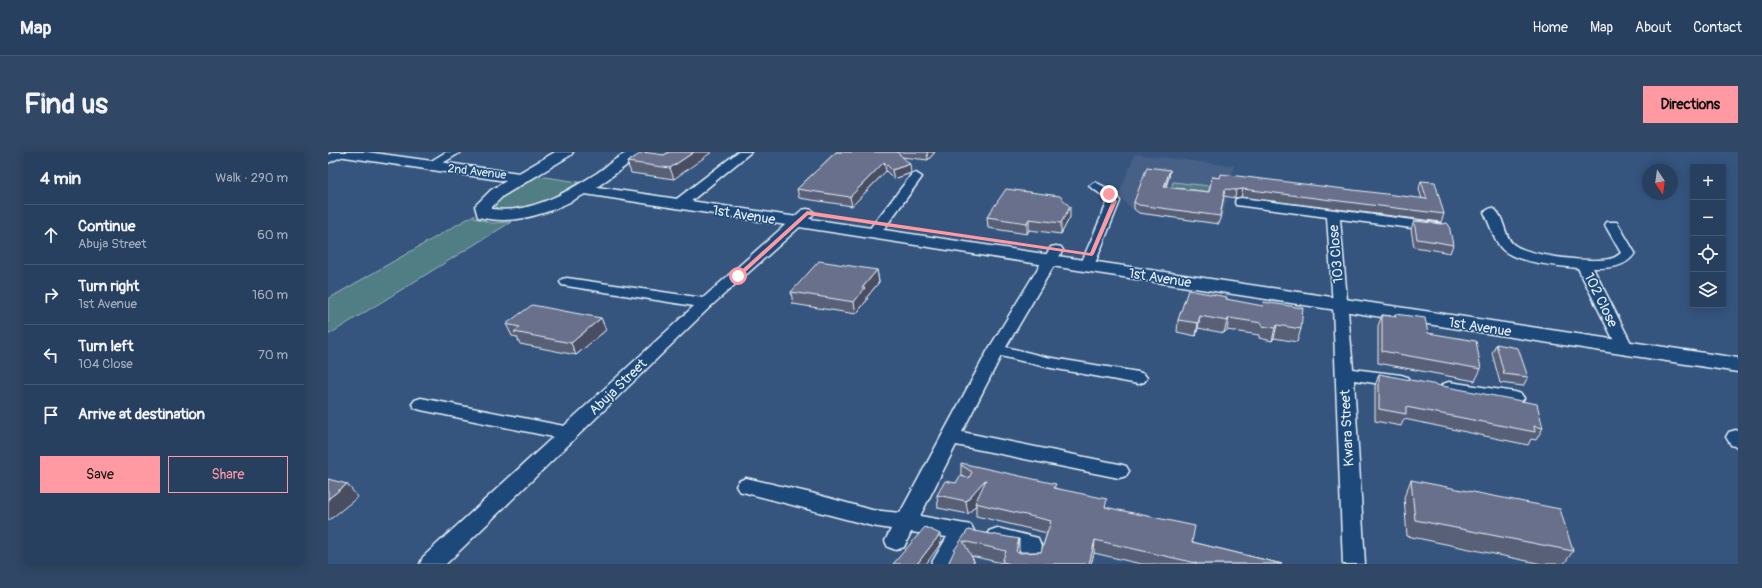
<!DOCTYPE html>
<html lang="en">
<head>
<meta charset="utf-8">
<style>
	body { margin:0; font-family:Pangolin,sans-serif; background:#304765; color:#f1f3f6 }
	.controls { position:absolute; right:12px; top:12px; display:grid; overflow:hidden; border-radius:0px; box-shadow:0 2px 10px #0003 }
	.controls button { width:36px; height:36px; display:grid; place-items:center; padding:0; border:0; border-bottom:1px solid #445974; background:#28405f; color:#f1f3f6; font:20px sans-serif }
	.compass { position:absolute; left:1314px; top:12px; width:36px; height:36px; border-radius:50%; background:#28405f; box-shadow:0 2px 10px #0003; rotate:167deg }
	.stop { position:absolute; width:12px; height:12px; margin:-9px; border:3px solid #ff9aa2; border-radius:50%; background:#fff }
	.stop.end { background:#ff9aa2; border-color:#fff; box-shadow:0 1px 4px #0008 }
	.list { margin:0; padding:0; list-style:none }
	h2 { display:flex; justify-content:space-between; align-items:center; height:52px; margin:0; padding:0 16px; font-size:17px }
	h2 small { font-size:13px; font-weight:400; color:#a5afbd }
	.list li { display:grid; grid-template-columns:26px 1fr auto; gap:12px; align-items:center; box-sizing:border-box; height:60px; padding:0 16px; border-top:1px solid #445974 }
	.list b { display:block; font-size:15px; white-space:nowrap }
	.list p { margin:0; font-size:13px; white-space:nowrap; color:#a5afbd }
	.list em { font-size:13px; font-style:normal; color:#a5afbd }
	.actions { display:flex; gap:8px; padding:12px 16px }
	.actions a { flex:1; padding:9px 0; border:1px solid #ff9aa2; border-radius:0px; text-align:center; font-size:14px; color:#ff9aa2 }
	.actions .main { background:#ff9aa2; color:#111 }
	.icon { flex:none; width:22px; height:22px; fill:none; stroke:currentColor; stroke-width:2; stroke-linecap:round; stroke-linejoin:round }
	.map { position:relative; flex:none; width:1410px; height:412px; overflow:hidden; border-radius:0px }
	header { display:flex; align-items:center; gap:24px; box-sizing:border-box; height:56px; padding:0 20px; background:#28405f; border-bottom:1px solid #445974 }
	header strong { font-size:19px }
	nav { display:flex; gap:22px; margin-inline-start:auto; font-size:14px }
	.intro { display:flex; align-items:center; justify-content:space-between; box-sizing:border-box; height:96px; padding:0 24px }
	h1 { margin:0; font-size:28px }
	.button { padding:10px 18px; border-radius:0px; background:#ff9aa2; color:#111; font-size:14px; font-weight:700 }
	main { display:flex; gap:24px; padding:0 24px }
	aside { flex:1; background:#28405f; border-radius:0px; box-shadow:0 2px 10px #0003 }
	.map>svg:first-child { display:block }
	.built { fill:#476085 }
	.green { fill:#517d85; stroke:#9cb7be }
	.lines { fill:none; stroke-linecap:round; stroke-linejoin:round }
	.street-casing { stroke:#e8f1f8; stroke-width:3 }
	.secondary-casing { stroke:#e8f1f8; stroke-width:3 }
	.street { fill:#1f4a7a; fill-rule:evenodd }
	.secondary { fill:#1f4a7a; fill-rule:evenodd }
	.wall { fill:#596078; stroke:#e8f1f8 }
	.shaded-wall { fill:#494e62; stroke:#e8f1f8 }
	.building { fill:#68708c; stroke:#e8f1f8 }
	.route { fill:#ff9aa2 }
	.labels { text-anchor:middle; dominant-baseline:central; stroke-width:3; stroke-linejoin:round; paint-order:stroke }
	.far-street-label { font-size:12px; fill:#e8f1f8; stroke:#1f4a7a }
	.street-label { font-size:14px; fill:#e8f1f8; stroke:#1f4a7a }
</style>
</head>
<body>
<header>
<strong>Map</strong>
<nav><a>Home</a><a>Map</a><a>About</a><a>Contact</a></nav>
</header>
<div class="intro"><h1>Find us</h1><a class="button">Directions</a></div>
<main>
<aside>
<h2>4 min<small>Walk · 290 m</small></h2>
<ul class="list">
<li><svg class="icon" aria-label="ahead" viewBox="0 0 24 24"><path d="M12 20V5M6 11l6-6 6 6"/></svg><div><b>Continue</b><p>Abuja Street</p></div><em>60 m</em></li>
<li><svg class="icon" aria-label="right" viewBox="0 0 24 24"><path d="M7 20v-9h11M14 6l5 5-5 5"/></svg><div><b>Turn right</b><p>1st Avenue</p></div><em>160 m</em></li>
<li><svg class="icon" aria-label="left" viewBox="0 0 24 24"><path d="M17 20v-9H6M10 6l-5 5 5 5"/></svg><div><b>Turn left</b><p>104 Close</p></div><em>70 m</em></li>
<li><svg class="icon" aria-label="arrive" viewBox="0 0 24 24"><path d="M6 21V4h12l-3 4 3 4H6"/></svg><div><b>Arrive at destination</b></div></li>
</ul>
<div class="actions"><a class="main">Save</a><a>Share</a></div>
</aside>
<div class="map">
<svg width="1410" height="412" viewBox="0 0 1410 412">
	<rect width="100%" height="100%" fill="#35557f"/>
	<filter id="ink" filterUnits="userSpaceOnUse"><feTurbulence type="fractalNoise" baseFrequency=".025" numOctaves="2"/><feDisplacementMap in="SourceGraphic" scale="8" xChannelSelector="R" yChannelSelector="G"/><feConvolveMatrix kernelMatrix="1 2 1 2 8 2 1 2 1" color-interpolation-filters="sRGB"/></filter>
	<g filter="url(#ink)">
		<path class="built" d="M807 2 906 14 893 73 810 62 790 44Z"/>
		<g class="green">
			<path d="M210 24 251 30C231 42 189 71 166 54L173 46Z"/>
			<path d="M845 30 882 34 879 46 842 41Z"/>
			<path d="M146 63 147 66 163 71 183 70 0 183V147Z"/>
		</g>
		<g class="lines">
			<defs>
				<g id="street">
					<path d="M6 0H22L20 2 0 11V3Z"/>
					<path d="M118 0H133L105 17 101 18 95 14Z"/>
					<path d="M410 0H423L356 55H346L345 52 346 49Z"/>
					<path d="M588 21 594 25 550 85H540L538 82 540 79 584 22Z"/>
					<path d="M767 30 785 39 792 49 766 114 764 117H754L752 114 780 49 777 45 761 34Z"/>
					<path d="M913 46 1108 71 1113 72 1115 75 1113 78 1108 79 1012 67 1025 217 1073 223 1079 225 1082 229 1079 233 1073 235 1026 228 1037 412H1015L1005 154 999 65 908 53 907 50 908 47Z"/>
					<path d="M1163 56C1176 59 1175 83 1185 92 1199 104 1267 112 1285 106 1288 105 1290 103 1293 101L1277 73 1279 70H1289L1307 101C1297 116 1282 116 1265 116L1306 197 1304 201 1298 202 1292 201 1290 197 1250 116C1232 114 1186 111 1173 96 1165 86 1162 72 1156 60Z"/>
					<path d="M479 57 484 58 486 61 484 64 383 154 118 412H92L95 405 225 285 93 258 87 256 84 252 87 248 93 246 236 274 366 154 239 134 234 133 232 130 234 127 239 126 375 146 474 58Z"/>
					<path d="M728 94 733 95 735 98 678 195 718 205 810 220 816 222 819 226 816 230 810 232 718 215 673 204 634 280 791 312 798 314 801 319 798 324 791 326 628 293 592 364 643 373 646 379 625 412H603L619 385 583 380 576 395 568 398 560 395 557 389 563 377 544 374 411 339 408 334 411 329 418 326 483 341 544 358 572 361 660 198 721 98 723 95Z"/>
					<path d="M1121 230 1187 240 1193 242 1196 246 1193 250 1187 252 1115 240 1112 236 1115 232Z"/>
					<path d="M1408 278 1410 279V295L1403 293 1398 285 1401 280Z"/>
					<path d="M669 376 710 386 716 401 712 412H690L693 399 661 391 658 385 661 379Z"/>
				</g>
				<path id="secondary" d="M3 0H39L191 21 227 0H245L243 3 175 44 164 55V57C203 62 237 41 269 21 278 15 288 5 299 1 304 0 312 0 317 0L269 35 1410 206V220L257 42C223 61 188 74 150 65L147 54 163 38 178 29 10 4 5 3Z"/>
			</defs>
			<use href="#street" class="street-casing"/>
			<use href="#secondary" class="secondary-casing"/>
			<use href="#street" class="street"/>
			<use href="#secondary" class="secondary"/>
		</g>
		<g class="wall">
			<path d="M341 0 346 27 303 21 299 10 336 3Z"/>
			<path d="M508 0H607L600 8 574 5 583 21 566 27 558 19 524 54 471 46 469 37Z"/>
			<path d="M842 18 841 25 838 35 881 40 884 25 1094 47 1091 37 1093 29 1116 62 1113 70 913 45 907 46 896 44 891 72 811 61 806 57V50Z"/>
			<path d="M659 65H742L733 82 701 78 699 82 660 76Z"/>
			<path d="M1086 69 1125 93 1122 101 1106 98 1086 95 1083 77Z"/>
			<path d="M549 118 551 130 539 145V148L528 162 465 152 463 140Z"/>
			<path d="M899 147 973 177 969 190 946 186 944 189 931 186V183L899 178 896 181 870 176 868 184 849 180 850 168Z"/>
			<path d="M1067 162 1100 181 1153 217 1147 229 1050 211V174L1054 163 1066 164Z"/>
			<path d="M273 166 278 178 248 203 192 192 189 185 184 184 178 172Z"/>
			<path d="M1168 192 1200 225 1195 234 1172 231 1164 201Z"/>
			<path d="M1051 222 1215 276 1208 288 1203 287 1200 293 1076 267 1073 274 1047 269V234Z"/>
			<path d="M633 313 727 336 778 355 864 390 954 412H813L766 401 763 412H674V411L643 404 646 409V412H620L640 378 691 400H713L719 381 648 364V353L640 362 610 356 609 343 628 331 633 324Z"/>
			<path d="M1083 328 1245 399 1236 412H1214L1079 384 1076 345Z"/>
		</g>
		<g class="shaded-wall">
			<path d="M366 0H384L346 27 342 16Z"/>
			<path d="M599 0H607L600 8Z"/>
			<path d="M556 10 558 19 524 54 522 45Z"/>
			<path d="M582 12 583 21 566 27 564 18Z"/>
			<path d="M842 18 841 25 835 42 836 35Z"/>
			<path d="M915 37 913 45 907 46 908 38Z"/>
			<path d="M742 55V65L733 82V71Z"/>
			<path d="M701 67V78L699 82V71Z"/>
			<path d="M549 118 551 130 539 145V148L528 162 526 150 534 136Z"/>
			<path d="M872 164 870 176 868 184 870 171Z"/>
			<path d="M273 166 278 178 248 203 243 191Z"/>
			<path d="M901 166 899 178 896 181 899 169Z"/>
			<path d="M949 173 946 186 944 189 947 176Z"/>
			<path d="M657 328V341L647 351 648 353 640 362 638 349Z"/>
			<path d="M19 332 30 345 0 369V347Z"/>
			<path d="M612 382 613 391 598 412H589Z"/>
			<path d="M691 387V400L689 412 688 399Z"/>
			<path d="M767 388 766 401 763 412H761Z"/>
		</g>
		<g class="building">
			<path d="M315 0 336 3 341 0H366L342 16 299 10Z"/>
			<path d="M508 0H569L582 12 564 18 556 10 522 45 469 37Z"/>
			<path d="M819 15 842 18 836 35 881 40 884 25 892 26 893 22 1099 47 1093 29 1107 30 1116 62 915 37 908 38 897 37 892 64 811 53 806 50Z"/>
			<path d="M678 37 732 44 742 55 733 71 701 67 699 71 659 65Z"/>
			<path d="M1086 69 1113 72 1119 71 1121 73 1125 93 1109 90 1089 87Z"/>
			<path d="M491 109 549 118 534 136H537L526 150 463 140Z"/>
			<path d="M860 138 899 145 898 147 935 154 936 150 975 156 973 177 949 173 947 176 934 174V171L901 166 899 169 872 164 870 171 850 168Z"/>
			<path d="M204 153 273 166 243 191 186 180 192 175 178 172Z"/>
			<path d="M1067 162 1097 166 1100 181 1148 189 1153 217 1054 199V163L1068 165Z"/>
			<path d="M1168 192 1190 196 1200 225 1176 222Z"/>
			<path d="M1051 222 1209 252 1215 276 1206 274 1207 280 1078 255V262L1051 257Z"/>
			<path d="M633 311 728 332 726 336 779 347 777 355 867 374 864 390 954 412H868V411L767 388 761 412H684L674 410 678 399 635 389 646 409 644 412H620L627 397 640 378 691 387 688 399 690 401 713 400 723 369 647 351 658 328H657L638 349 609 343 617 329 628 331 632 324 641 326 644 320 633 313Z"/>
			<path d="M0 327 19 332 0 347Z"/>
			<path d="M1083 328 1232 357 1245 399 1087 368Z"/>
			<path d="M597 375 612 382 589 412H565Z"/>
		</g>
	</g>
	<path class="route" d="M781 40 789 49 766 102 764 104 480 63 412 125 407 124 479 59 762 101 784 49 778 42Z"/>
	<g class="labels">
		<g class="far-street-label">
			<text transform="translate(149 20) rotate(7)">2nd Avenue</text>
		</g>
		<g class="street-label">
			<text transform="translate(416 63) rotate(9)">1st Avenue</text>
			<text transform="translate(1008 102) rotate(-95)">103 Close</text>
			<text transform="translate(832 126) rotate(9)">1st Avenue</text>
			<text transform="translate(1273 148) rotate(64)">102 Close</text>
			<text transform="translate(1152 175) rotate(9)">1st Avenue</text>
			<text transform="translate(290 235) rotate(-44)">Abuja Street</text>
			<text transform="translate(1019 276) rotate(-93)">Kwara Street</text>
		</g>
	</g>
</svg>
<div class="controls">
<button>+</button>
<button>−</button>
<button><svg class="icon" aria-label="locate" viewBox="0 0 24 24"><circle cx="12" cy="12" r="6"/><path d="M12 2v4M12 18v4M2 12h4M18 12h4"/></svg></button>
<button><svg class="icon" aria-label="layers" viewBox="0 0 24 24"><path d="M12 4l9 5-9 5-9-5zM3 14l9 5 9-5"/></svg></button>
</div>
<svg class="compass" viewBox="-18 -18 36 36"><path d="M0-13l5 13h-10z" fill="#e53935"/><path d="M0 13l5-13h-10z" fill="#a5afbd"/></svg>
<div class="stop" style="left:410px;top:124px"></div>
<div class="stop end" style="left:781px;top:42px"></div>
</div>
</main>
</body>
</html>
